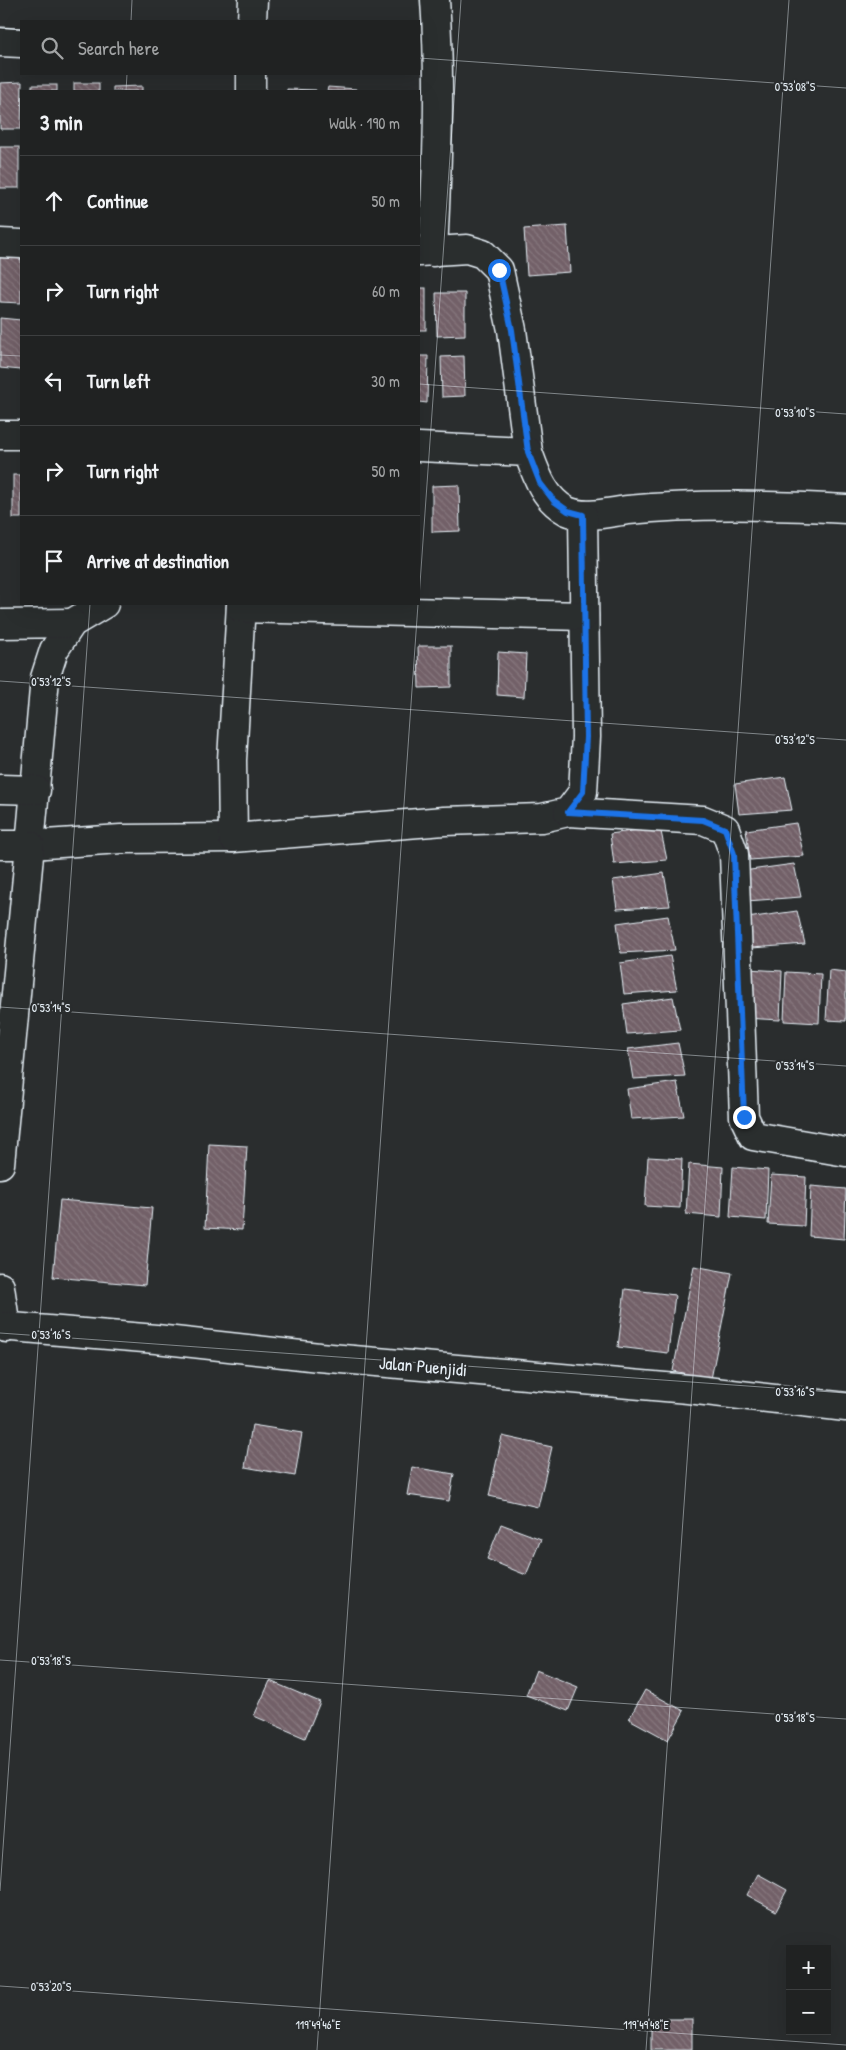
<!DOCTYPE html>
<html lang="en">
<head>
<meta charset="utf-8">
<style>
	body { margin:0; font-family:"Patrick Hand",sans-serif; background:#2d2f2f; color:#f1f3f6 }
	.controls { position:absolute; right:15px; bottom:15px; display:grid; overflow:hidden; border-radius:0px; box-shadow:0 5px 20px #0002 }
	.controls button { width:45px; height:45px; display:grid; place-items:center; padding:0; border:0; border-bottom:1px solid #3d3f40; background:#202222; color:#f1f3f6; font:25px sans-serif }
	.stop { position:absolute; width:15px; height:15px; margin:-11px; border:4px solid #1a73e8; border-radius:50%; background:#fff }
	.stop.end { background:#1a73e8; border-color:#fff; box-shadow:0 1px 5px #0008 }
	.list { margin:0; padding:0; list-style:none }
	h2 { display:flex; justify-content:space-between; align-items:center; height:65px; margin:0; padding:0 20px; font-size:21px }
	h2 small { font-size:16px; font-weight:400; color:#a2a4a5 }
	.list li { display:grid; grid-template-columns:32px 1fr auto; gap:15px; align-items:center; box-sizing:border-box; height:90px; padding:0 20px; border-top:1px solid #3d3f40 }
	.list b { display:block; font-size:19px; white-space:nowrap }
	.list em { font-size:16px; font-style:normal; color:#a2a4a5 }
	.icon { flex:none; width:28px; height:28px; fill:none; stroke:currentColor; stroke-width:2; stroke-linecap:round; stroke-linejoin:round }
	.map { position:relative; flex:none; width:846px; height:2050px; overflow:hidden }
	.search { position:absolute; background:#202222; box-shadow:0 5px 20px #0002; left:20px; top:20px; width:400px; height:55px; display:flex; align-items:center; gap:12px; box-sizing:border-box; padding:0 18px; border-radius:0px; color:#a2a4a5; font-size:19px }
	.panel { position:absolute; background:#202222; box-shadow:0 5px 20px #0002; left:20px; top:90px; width:400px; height:515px; border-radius:0px }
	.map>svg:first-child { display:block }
	.building { fill:url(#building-back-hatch); stroke:#e8f1f8 }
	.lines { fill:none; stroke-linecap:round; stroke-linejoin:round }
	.street-casing { stroke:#e8f1f8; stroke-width:31 }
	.street { stroke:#2a2d2e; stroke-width:28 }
	.route { stroke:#1a73e8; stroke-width:6 }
	.ticks { fill:none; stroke:#e8f1f8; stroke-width:1; stroke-opacity:0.45 }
	.labels { text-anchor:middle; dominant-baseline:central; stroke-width:4.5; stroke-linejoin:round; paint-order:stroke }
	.street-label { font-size:18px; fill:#e8f1f8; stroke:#2a2d2e }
	.ticks-label { font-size:12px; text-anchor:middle; fill:#e8f1f8; stroke:#2a2d2e; stroke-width:4.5; stroke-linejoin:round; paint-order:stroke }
</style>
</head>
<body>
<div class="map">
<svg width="846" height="2050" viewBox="0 0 846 2050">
	<defs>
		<pattern id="building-back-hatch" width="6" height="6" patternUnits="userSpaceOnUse" patternTransform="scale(1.25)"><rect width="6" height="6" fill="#726067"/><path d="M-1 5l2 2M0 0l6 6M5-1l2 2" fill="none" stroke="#86777e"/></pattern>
	</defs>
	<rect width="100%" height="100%" fill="#2a2d2e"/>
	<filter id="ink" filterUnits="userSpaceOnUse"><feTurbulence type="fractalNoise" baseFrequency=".02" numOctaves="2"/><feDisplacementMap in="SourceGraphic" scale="10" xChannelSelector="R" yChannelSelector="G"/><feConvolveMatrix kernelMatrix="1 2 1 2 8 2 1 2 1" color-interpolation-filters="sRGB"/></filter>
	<g filter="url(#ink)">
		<g class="building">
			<path d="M22 82 21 129H0V83Z"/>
			<rect x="74" y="83" width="25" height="8"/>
			<rect x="32" y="85" width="25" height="6"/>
			<path d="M142 86V91H113V87Z"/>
			<path d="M328 87 356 89V91H327Z"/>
			<path d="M287 89 316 90V91H287Z"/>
			<rect x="0" y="147" width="19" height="41"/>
			<path d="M567 226 570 272 527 275 524 229Z"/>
			<path d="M0 252 21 254V303L0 302Z"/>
			<rect x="419" y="288" width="7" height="42"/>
			<path d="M436 293H465V335L437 336Z"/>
			<path d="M0 318 21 320V370L0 368Z"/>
			<path d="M419 356H428L427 403 419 402Z"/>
			<path d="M464 356 465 396 442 397 441 357Z"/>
			<rect x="13" y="475" width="8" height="43"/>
			<path d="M459 485 460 531 432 532V486Z"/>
			<path d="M418 646H451V687L419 688Z"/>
			<path d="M498 652 526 654 524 697 497 695Z"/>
			<path d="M785 777 792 810 739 814 735 784Z"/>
			<path d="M796 823 804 856 750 860 746 830Z"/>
			<path d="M660 827 667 860 614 864 610 834Z"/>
			<path d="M794 864 801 897 747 901 743 871Z"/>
			<path d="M664 873 670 906 617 909 613 880Z"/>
			<path d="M797 911 805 944 752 948 747 918Z"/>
			<path d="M668 916 675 950 621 953 617 923Z"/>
			<path d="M670 956 677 990 624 994 620 963Z"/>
			<path d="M747 969 782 971 780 1020 744 1018Z"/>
			<path d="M829 970 846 972V1021L826 1020Z"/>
			<path d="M786 972 821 974 819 1023 784 1021Z"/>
			<path d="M673 997 680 1030 627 1034 623 1004Z"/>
			<path d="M678 1043 685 1076 633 1079 628 1049Z"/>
			<path d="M677 1082 684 1116 631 1119 627 1089Z"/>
			<path d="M209 1144 247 1146 242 1230 205 1228Z"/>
			<path d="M648 1157 682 1159 680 1208 645 1206Z"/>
			<path d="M689 1164 723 1167 721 1217 686 1214Z"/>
			<path d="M733 1167 768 1170 766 1220 730 1217Z"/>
			<path d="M771 1175 806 1177 804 1226 768 1224Z"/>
			<path d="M811 1186 846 1189 844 1239 809 1236Z"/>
			<path d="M60 1200 152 1208 145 1285 53 1277Z"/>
			<path d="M694 1266 732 1273 711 1379 673 1371Z"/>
			<path d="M625 1289 675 1295 668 1353 618 1347Z"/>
			<path d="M252 1425 302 1433 295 1476 245 1467Z"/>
			<path d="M502 1436 552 1447 538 1507 489 1496Z"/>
			<path d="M412 1467 454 1474 449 1501 407 1495Z"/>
			<path d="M501 1524 541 1539 526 1575 487 1559Z"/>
			<path d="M536 1670 578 1687 568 1711 526 1695Z"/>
			<path d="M270 1681 320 1702 305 1738 254 1716Z"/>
			<path d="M645 1690 684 1711 668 1740 629 1719Z"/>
			<path d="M758 1874 787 1890 776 1911 747 1895Z"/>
			<rect x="651" y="2019" width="41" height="31"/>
		</g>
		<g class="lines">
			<defs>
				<g id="street">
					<path d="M252 21 253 0"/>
					<path d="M0 42 21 43"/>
					<path d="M251 74V91"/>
					<path d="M0 243 21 244"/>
					<path d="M419 252 467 249 483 254 499 270 512 330 528 452"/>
					<path d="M433 252C437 167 441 84 435 0"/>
					<path d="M0 435H21"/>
					<path d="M419 447 528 452C536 474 544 499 567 511 585 519 610 512 628 510 700 503 774 505 846 509"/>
					<path d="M104 604 72 623 54 650 45 678 30 845 121 839 233 838"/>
					<path d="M241 604 232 760 233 838 444 821 542 818 568 812 583 792 586 737 583 515"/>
					<path d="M241 608 584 616"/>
					<path d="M0 624 72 623"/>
					<path d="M0 789 36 790"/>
					<path d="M568 812 703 820 725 829 734 854 744 1117 753 1136 846 1152"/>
					<path d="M0 845H30L0 1164"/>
					<path d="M0 1287 6 1328"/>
					<path d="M0 1326 156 1339 319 1357 688 1389 846 1407"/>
				</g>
			</defs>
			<use href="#street" class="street-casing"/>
			<use href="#street" class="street"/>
		</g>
	</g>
	<g class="lines" filter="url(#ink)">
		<path class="route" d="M499 270 512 330 528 452 540 483 554 501 568 511 583 515 586 737 583 792 568 812 703 820 725 829 734 854 744 1117"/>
	</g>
	<path class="ticks" d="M131 21 132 0M0 28 21 30M419 58 846 88M126 91 127 74M0 355 21 356M419 384 846 414M419 598 461 0M0 681 846 740M0 1007 846 1066M0 1333 846 1393M0 1660 846 1719M0 1891 90 604M0 1986 846 2045M317 2050 418 604M646 2050 789 0"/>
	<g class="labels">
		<g class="street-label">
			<text transform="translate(423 1366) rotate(5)">Jalan Puenjidi</text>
		</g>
	</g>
	<g class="ticks-label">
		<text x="795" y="91">0°53'08"S</text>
		<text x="795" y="417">0°53'10"S</text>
		<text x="51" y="686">0°53'12"S</text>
		<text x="795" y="744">0°53'12"S</text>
		<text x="51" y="1012">0°53'14"S</text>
		<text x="795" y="1070">0°53'14"S</text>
		<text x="51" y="1339">0°53'16"S</text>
		<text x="795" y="1396">0°53'16"S</text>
		<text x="51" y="1665">0°53'18"S</text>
		<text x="795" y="1722">0°53'18"S</text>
		<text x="51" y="1991">0°53'20"S</text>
		<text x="318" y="2029">119°49'46"E</text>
		<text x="646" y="2029">119°49'48"E</text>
	</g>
</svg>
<div class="controls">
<button>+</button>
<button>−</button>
</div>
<div class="stop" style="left:499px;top:270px"></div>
<div class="stop end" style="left:744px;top:1117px"></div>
<div class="search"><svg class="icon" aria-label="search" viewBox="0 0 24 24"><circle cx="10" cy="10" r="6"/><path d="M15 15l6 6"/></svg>Search here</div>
<section class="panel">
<h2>3 min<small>Walk · 190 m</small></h2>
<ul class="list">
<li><svg class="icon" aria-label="ahead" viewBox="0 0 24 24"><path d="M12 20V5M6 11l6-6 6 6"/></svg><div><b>Continue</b></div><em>50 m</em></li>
<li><svg class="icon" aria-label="right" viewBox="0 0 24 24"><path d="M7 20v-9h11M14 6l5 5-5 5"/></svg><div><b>Turn right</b></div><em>60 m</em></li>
<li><svg class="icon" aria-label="left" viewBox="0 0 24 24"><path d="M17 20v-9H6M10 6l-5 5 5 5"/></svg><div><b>Turn left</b></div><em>30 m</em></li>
<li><svg class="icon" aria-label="right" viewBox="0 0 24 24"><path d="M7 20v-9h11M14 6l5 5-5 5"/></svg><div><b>Turn right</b></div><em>50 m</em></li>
<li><svg class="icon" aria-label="arrive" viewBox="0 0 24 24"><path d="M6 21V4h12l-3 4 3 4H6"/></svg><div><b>Arrive at destination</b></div></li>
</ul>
</section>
</div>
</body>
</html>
